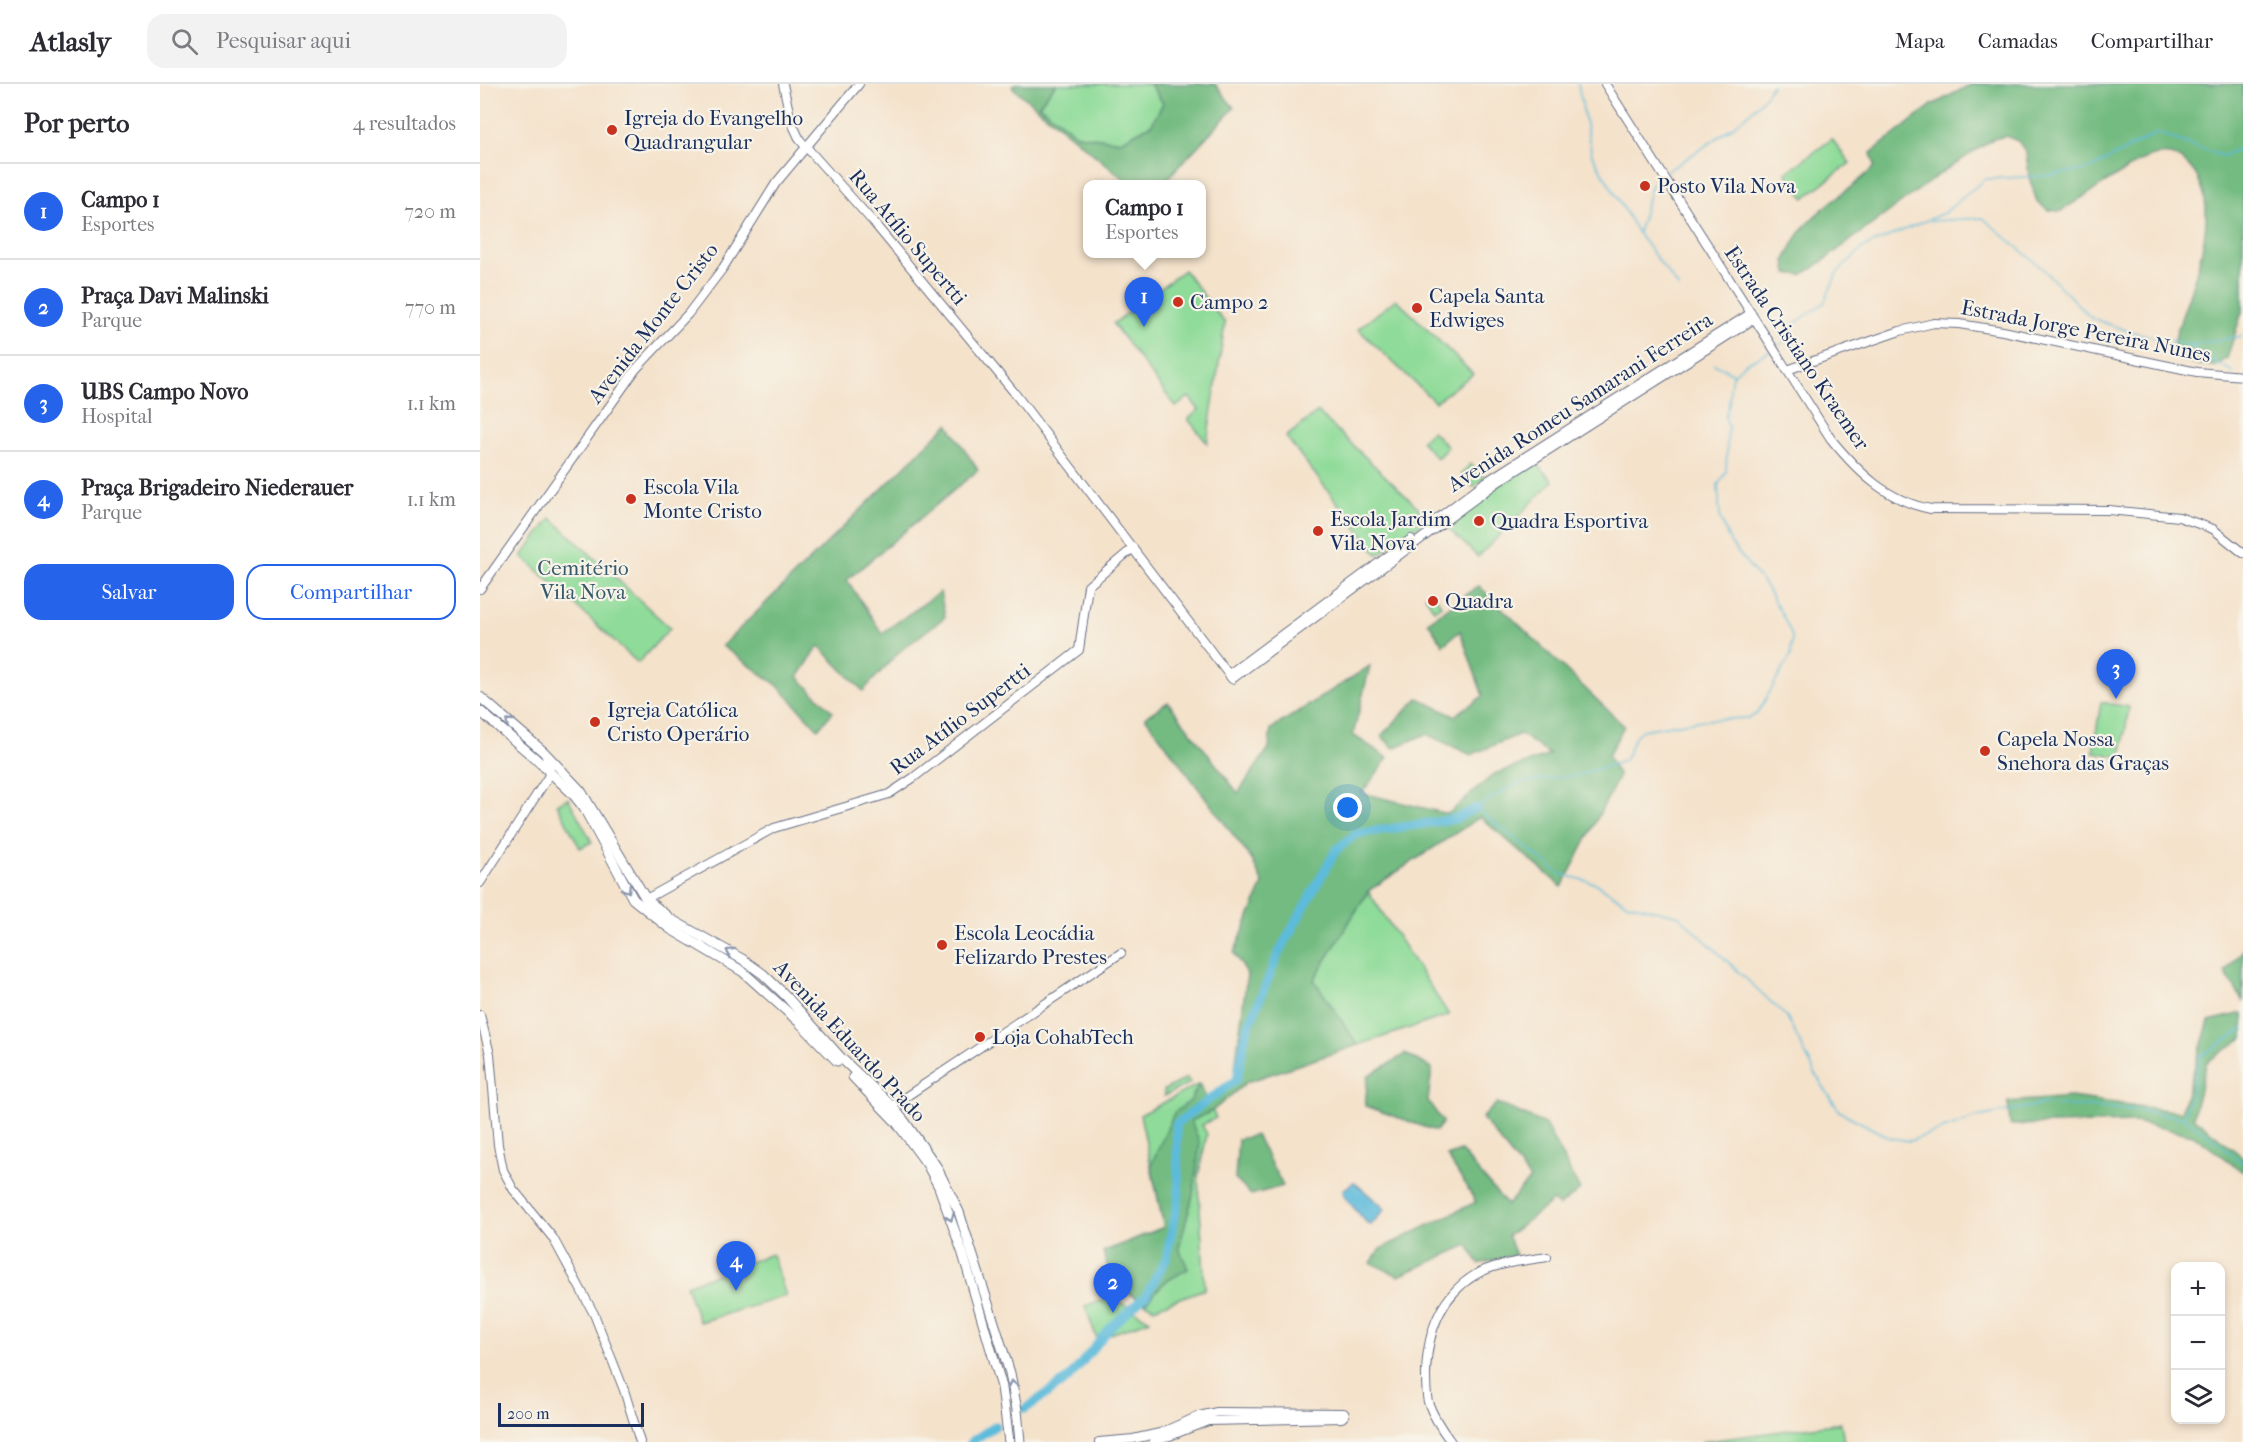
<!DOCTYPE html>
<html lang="pt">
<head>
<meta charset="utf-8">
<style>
	body { margin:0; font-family:"IM FELL French Canon",serif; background:#f2f2f3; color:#2b2b33 }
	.controls { position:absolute; right:18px; bottom:18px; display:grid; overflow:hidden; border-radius:12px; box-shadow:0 3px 9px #0003 }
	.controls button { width:54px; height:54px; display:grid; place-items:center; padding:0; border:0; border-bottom:2px solid #e1e1e2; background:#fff; color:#2b2b33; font:30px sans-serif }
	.scale { position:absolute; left:18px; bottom:15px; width:146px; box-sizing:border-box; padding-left:6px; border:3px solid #1b2f5e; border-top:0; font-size:16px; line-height:21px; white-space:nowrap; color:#1b2f5e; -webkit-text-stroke:4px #f7f3e8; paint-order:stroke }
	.you { position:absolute; left:868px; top:724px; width:21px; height:21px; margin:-15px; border:4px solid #fff; border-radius:50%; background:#1a73e8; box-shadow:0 0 0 9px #1a73e833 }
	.badge { display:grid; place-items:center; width:39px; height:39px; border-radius:50%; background:#2563eb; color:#fff; font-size:20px; font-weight:700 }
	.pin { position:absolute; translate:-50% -50px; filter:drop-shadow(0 2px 3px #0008) }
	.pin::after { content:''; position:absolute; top:32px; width:21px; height:18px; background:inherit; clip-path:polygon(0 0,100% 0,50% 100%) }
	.popup { position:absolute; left:603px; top:96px; width:123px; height:78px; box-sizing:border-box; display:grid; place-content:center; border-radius:12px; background:#fff; filter:drop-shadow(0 2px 4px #0005); font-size:20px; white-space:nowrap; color:#7c7c81 }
	.popup b { font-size:22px; color:#2b2b33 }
	.popup::after { content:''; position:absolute; left:50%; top:100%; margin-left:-12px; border:12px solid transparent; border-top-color:#fff }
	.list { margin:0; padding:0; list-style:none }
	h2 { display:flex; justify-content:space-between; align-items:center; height:78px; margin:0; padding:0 24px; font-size:26px }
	h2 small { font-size:20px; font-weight:400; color:#7c7c81 }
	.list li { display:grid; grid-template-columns:39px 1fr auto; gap:18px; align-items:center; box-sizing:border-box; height:96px; padding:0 24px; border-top:2px solid #e1e1e2 }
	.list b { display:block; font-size:22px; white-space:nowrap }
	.list p { margin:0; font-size:20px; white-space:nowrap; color:#7c7c81 }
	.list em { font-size:20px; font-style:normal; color:#7c7c81 }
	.actions { display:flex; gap:12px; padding:18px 24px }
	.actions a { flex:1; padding:14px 0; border:2px solid #2563eb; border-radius:18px; text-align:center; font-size:21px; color:#2563eb }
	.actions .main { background:#2563eb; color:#fff }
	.icon { flex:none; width:33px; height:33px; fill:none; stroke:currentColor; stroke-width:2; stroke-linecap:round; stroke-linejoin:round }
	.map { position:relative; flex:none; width:1763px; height:1358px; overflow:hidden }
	header { display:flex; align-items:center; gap:36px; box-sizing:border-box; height:84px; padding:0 30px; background:#fff; border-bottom:2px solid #e1e1e2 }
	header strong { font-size:28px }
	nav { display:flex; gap:33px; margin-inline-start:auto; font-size:21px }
	.search { width:420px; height:54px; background:#f2f2f3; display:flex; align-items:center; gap:15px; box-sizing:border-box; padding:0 21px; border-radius:18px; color:#7c7c81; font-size:22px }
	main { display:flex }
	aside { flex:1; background:#fff }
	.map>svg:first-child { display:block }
	.green { fill:#8fdb99; stroke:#55857c; stroke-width:1.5 }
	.forest { fill:#73bb81; stroke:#477570; stroke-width:1.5 }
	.water { fill:#5dbbdb; stroke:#3c759c; stroke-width:1.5 }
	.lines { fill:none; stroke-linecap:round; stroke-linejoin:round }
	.stream { stroke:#5dbbdb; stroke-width:1.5 }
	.river { stroke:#5dbbdb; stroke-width:9 }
	.secondary-casing { stroke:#676e84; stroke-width:10 }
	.primary-casing { stroke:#676e84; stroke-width:11 }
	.secondary { stroke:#fff; stroke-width:8 }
	.primary { stroke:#fff; stroke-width:9 }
	.oneway { stroke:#8d97ae }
	.poi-dot { fill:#c8321e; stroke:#f7f3e8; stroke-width:2 }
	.labels { text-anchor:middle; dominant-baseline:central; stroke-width:4.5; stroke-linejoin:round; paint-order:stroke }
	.poi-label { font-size:21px; fill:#1b2f5e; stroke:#f7f3e8; text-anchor:start }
	.street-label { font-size:21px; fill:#1b2f5e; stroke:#f7f3e8 }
	.park-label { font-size:21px; fill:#385a6d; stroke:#f7f3e8 }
</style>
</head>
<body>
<header>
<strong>Atlasly</strong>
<div class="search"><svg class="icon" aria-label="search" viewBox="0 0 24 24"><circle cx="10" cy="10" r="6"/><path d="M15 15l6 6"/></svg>Pesquisar aqui</div>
<nav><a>Mapa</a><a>Camadas</a><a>Compartilhar</a></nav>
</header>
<main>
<aside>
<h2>Por perto<small>4 resultados</small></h2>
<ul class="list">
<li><span class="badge">1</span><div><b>Campo 1</b><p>Esportes</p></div><em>720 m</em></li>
<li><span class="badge">2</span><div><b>Praça Davi Malinski</b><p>Parque</p></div><em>770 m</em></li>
<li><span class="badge">3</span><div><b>UBS Campo Novo</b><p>Hospital</p></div><em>1.1 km</em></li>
<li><span class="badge">4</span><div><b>Praça Brigadeiro Niederauer</b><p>Parque</p></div><em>1.1 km</em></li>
</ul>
<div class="actions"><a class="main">Salvar</a><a>Compartilhar</a></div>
</aside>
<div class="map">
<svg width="1763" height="1358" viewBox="0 0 1763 1358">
	<rect width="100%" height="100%" fill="#f7f3e8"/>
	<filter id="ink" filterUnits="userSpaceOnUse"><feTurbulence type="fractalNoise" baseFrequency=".0167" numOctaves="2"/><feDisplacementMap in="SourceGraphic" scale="12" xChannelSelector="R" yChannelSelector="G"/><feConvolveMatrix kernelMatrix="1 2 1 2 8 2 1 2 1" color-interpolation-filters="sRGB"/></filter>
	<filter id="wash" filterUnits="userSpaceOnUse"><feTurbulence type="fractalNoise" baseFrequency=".008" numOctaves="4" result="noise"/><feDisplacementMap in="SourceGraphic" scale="24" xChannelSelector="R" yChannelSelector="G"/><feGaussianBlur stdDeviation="1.35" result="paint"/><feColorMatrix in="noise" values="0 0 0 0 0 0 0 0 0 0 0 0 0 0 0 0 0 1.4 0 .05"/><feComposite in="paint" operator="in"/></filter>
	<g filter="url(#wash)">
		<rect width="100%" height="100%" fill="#f4e2cb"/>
		<g class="green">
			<path d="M576 0H670L683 19 672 40 641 57 597 51 559 21Z"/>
			<path d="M1352 55 1370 79 1324 114 1306 89Z"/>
			<path d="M704 186 745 239 727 359 708 335 719 326 709 313 696 323 633 240Z"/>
			<path d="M916 215 993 290 955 318 878 245Z"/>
			<path d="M838 328 949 434 898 471 806 353Z"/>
			<path d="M952 347 968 363 957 374 941 357Z"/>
			<path d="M1056 379 1073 397 998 473 965 441 1023 397Z"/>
			<path d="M991 380 1005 394 993 403 981 390Z"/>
			<path d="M71 434 190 544 158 579 42 472Z"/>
			<path d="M952 507 961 521 954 526 945 512Z"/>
			<path d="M1621 618 1649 623 1641 673 1613 668Z"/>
			<path d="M88 714 112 758 100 764 77 720Z"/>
			<path d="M888 807 969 931 878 961 833 896Z"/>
			<path d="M707 994 710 999 684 1012V1006Z"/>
			<path d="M719 1000 736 1034 722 1041 727 1050 718 1093 725 1205 674 1224 633 1200 623 1168 684 1143 660 1031Z"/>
			<path d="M292 1170 306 1212 219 1238 206 1201Z"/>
			<path d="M631 1213 670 1236 617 1255 605 1222Z"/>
			<path d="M1361 1339 1364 1358H1221Z"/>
		</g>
		<g class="forest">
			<path d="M534 0H576L559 21 597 51 641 57 672 40 683 19 670 0H735L754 24 682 100H650L532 3Z"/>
			<path d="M1492 0H1763V225L1747 274 1737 282C1716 281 1704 281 1693 262 1705 212 1753 122 1706 79 1692 67 1676 69 1660 77L1581 127 1568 126 1557 118 1549 93 1546 68 1538 57 1526 52 1513 55 1457 92 1332 185 1321 191 1307 189 1305 176C1311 164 1317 150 1327 140 1347 118 1374 104 1395 82L1391 69 1452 21Z"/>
			<path d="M468 340 498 386 367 496 402 549 460 508 465 533 420 567 383 607 339 562 318 593 353 628 338 645 297 601 242 562Z"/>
			<path d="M999 502 1144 642 1128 672 1139 692 1082 803 1000 733 888 807 834 896 878 961 767 998 732 1027 711 1037 720 1059 713 1111 699 1164 708 1185 685 1198 665 1219 633 1200 623 1168 684 1143 671 1081 694 1029 710 1017 719 1000 727 1015 754 993 767 890 754 869 783 800 772 776 665 633 688 618 758 709 789 664 791 645 890 582 873 651 908 674 882 709 968 730 1014 690 1070 671 1040 650 991 671 946 650 914 664 901 652 938 614 974 632 1003 612 980 547 963 561 948 538Z"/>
			<path d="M1763 866V917L1745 888Z"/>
			<path d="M1763 929V954L1727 978 1713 1033 1763 1073V1088L1713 1051 1655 1038 1530 1041 1528 1018 1591 1013 1701 1028 1729 937Z"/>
			<path d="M925 970 952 984 948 1017 963 1038 956 1047 885 1022 888 992Z"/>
			<path d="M1017 1019 1065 1040 1100 1106 1079 1122 1073 1117 1028 1152 1036 1171 999 1180 988 1161 919 1192 891 1179 900 1165 996 1118 967 1072 981 1067 1027 1121 1050 1095 1002 1034Z"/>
			<path d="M776 1051 803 1102 771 1111 755 1095 758 1055Z"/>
		</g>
		<path class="water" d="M874 1098 905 1125 891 1141 886 1138 864 1112 863 1106Z"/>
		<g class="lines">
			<g class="stream">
				<path d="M1098 0 1112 71 1158 149 1199 204"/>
				<path d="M1186 88C1215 68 1279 32 1292 0"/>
				<path d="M1451 137 1503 134 1563 185 1611 234 1648 247 1709 261 1763 252"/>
				<path d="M1158 149 1173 97 1179 93"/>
				<path d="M1298 262 1309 254 1310 243 1344 219 1357 189 1384 163 1464 129 1505 95 1564 92 1610 85 1677 49 1742 72 1763 63"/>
				<path d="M1711 263 1753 288"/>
				<path d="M1290 267 1264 280 1254 290 1251 296 1249 320 1245 333 1248 342 1246 388 1238 401 1240 434 1251 460 1285 501 1305 536 1312 552 1311 571 1277 630 1268 634 1223 636 1162 646 1156 651 1144 677 1098 691 1037 699 996 724 1080 790 1115 799 1146 819 1199 832 1307 933 1336 991 1359 1027 1410 1054 1430 1057 1497 1033 1564 1020 1657 1026 1704 1034 1735 1056 1763 1079"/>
				<path d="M1234 280 1254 290"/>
				<path d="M1704 1034 1721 972 1763 945"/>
			</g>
			<g class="river">
				<path d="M545 1325 589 1294 630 1244 667 1210 686 1175 699 1112 696 1040 757 995 766 949 799 868 856 766 876 750 975 735 996 724"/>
				<path d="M491 1358 515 1342"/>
			</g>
		</g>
	</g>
	<g filter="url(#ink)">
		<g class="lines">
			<defs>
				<g id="secondary">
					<path d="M303 0 311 37 320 56 394 139 533 307 752 595 1015 400 1274 235"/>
					<path d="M1125 0 1351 355C1378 388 1407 417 1451 425L1629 426 1699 433 1733 445 1763 469"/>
					<path d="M1307 286 1420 247 1454 239 1479 240 1523 247 1717 288 1763 292"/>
					<path d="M953 438 1004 399 1271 229"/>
					<path d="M0 505 156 285 208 230 243 184 296 99 379 0"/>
					<path d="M749 590 931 455"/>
					<path d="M0 799 68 693 70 683 65 670"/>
					<path d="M166 815 294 744 409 710 433 694 599 566 608 502 653 464"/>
					<path d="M0 931 10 970 18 1061 23 1086 33 1105 73 1154 114 1230 144 1306 160 1358"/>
					<path d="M412 1022 641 869"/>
					<path d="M619 1358 653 1355 680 1349 719 1332 737 1328 864 1329 865 1331 862 1334 728 1337 674 1358"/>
					<path d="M971 1358C962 1346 953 1332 948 1318 946 1309 946 1299 946 1290 947 1250 959 1213 995 1191 1015 1179 1044 1177 1067 1173"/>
				</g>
				<g id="primary">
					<path d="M0 613 65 669 101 707 166 815 192 836 262 875 283 890 306 912 361 974 412 1022 425 1038 456 1082 479 1128 530 1289 537 1326 540 1358"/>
					<path d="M0 627 56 675 93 710 104 724 153 815 189 844 262 887 320 939 357 977"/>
					<path d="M373 993 417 1039 447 1080 459 1103 483 1170 522 1303 529 1358"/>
				</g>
			</defs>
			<use href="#secondary" class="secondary-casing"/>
			<use href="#primary" class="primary-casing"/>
			<use href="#secondary" class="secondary"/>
			<use href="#primary" class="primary"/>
		</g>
		<defs><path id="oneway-chevron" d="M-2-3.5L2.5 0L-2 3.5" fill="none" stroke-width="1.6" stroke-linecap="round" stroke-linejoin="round" transform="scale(1.5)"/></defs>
		<g class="oneway">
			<use href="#oneway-chevron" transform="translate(29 638) rotate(-139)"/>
			<use href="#oneway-chevron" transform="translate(147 805) rotate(59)"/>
			<use href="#oneway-chevron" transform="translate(250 868) rotate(-151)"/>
			<use href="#oneway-chevron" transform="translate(470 1133) rotate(71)"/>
			<use href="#oneway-chevron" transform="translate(532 1300) rotate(-101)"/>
		</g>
	</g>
	<g class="poi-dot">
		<circle cx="132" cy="46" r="6"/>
		<circle cx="1165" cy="102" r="6"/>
		<circle cx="698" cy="218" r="6"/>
		<circle cx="937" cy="224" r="6"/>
		<circle cx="151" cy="415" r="6"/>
		<circle cx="999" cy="437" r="6"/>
		<circle cx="838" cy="447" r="6"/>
		<circle cx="953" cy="517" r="6"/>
		<circle cx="115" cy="638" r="6"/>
		<circle cx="1505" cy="667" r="6"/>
		<circle cx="462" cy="861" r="6"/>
		<circle cx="500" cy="953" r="6"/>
	</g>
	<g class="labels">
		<g class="poi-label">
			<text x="144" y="34">Igreja do Evangelho<tspan x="144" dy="24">Quadrangular</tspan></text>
			<text x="1177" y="102">Posto Vila Nova</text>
			<text x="949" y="212">Capela Santa<tspan x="949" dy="24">Edwiges</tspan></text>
			<text x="710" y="218">Campo 2</text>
			<text x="163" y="403">Escola Vila<tspan x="163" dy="24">Monte Cristo</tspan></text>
			<text x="850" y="435">Escola Jardim<tspan x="850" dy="24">Vila Nova</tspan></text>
			<text x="1011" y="437">Quadra Esportiva</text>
			<text x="965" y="517">Quadra</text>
			<text x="127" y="626">Igreja Católica<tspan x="127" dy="24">Cristo Operário</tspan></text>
			<text x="1517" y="655">Capela Nossa<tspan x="1517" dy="24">Snehora das Graças</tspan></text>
			<text x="474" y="849">Escola Leocádia<tspan x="474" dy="24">Felizardo Prestes</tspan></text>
			<text x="512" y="953">Loja CohabTech</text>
		</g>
		<g class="street-label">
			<text transform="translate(428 153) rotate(50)">Rua Atílio Supertti</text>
			<text transform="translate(173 239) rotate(-52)">Avenida Monte Cristo</text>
			<text transform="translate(1606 247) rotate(11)">Estrada Jorge Pereira Nunes</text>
			<text transform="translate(1317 264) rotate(56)">Estrada Cristiano Kraemer</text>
			<text transform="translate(1100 318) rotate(-33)">Avenida Romeu Samarani Ferreira</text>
			<text transform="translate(480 635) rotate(-37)">Rua Atílio Supertti</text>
			<text transform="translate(370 957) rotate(47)">Avenida Eduardo Prado</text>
		</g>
		<g class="park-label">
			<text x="103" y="484">Cemitério<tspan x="103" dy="24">Vila Nova</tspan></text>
		</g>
	</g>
</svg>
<div class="controls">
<button>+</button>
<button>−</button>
<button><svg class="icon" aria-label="layers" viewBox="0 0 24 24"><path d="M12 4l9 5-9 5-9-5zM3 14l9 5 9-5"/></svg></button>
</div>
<div class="scale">200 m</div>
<div class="you"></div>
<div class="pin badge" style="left:664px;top:243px">1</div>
<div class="popup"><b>Campo 1</b>Esportes</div>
<div class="pin badge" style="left:633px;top:1229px">2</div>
<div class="pin badge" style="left:1636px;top:615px">3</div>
<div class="pin badge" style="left:256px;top:1207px">4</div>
</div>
</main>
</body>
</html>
